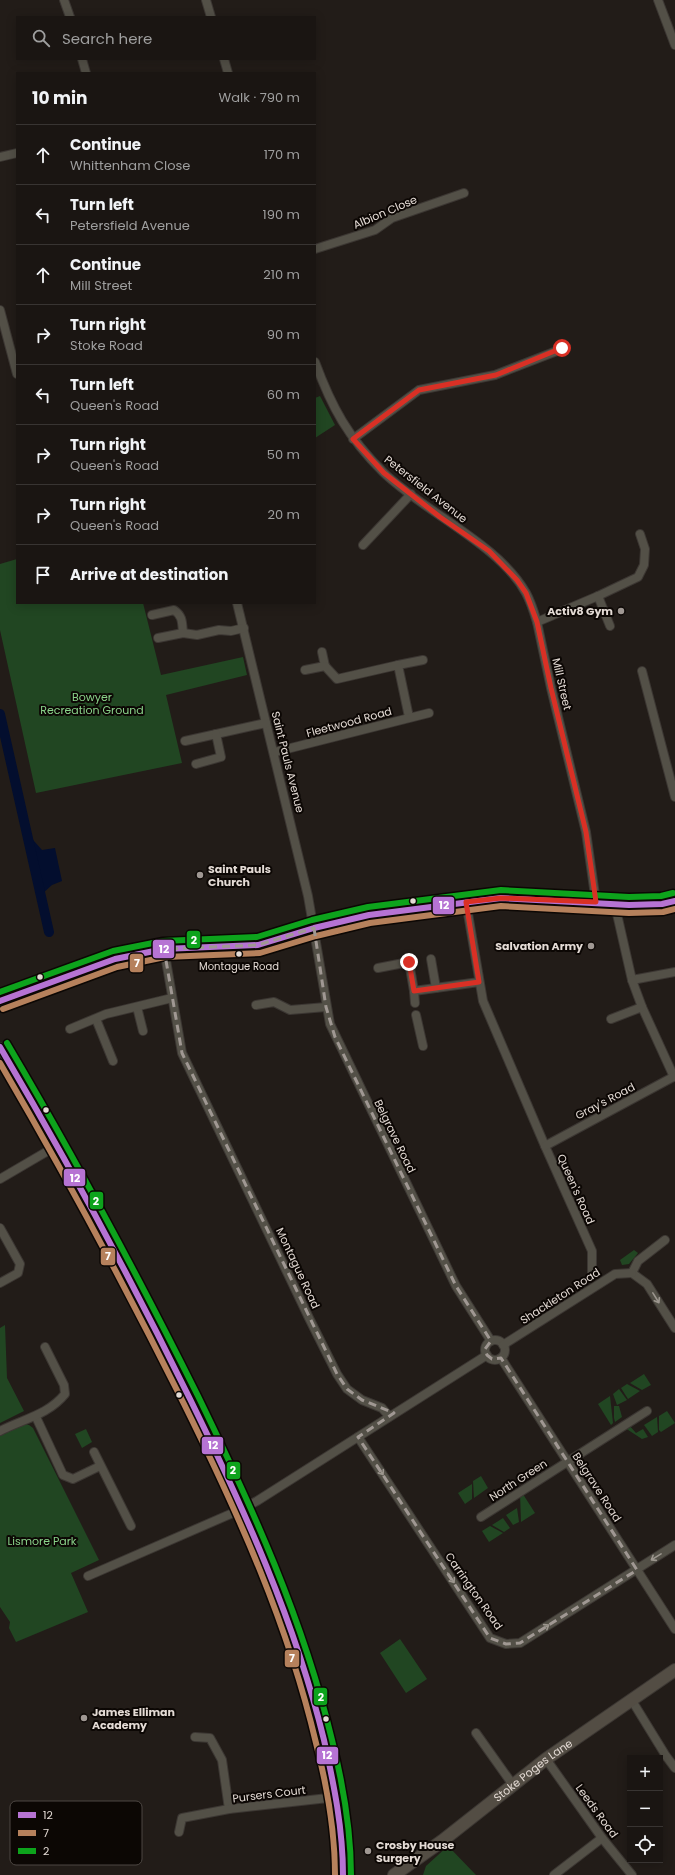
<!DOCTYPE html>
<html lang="en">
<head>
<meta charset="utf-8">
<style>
	body { margin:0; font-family:Poppins,sans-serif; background:#231e1b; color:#f1f3f6 }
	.controls { position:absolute; right:12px; bottom:12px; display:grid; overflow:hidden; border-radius:0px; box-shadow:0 2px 10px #0003 }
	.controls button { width:36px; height:36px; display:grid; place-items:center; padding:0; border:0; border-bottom:1px solid #383432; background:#1a1512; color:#f1f3f6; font:20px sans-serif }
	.stop { position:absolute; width:12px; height:12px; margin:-9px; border:3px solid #d93025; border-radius:50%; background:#fff }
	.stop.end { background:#d93025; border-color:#fff; box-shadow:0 1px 4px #0008 }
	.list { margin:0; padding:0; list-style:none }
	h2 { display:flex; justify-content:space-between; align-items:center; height:52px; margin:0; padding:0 16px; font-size:17px }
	h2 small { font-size:13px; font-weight:400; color:#9f9f9f }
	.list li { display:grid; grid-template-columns:26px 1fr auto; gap:12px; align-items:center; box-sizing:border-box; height:60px; padding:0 16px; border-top:1px solid #383432 }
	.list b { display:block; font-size:15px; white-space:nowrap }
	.list p { margin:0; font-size:13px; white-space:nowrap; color:#9f9f9f }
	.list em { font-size:13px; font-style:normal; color:#9f9f9f }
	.icon { flex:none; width:22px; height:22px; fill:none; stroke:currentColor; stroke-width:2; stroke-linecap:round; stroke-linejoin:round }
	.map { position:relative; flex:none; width:675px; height:1875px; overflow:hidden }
	.search { position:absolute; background:#1a1512; box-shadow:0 2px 10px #0003; left:16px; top:16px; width:300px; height:44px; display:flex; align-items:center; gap:10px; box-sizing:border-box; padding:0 14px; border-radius:0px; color:#9f9f9f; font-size:15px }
	.panel { position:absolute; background:#1a1512; box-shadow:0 2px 10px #0003; left:16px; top:72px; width:300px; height:532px; border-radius:0px }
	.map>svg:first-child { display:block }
	.green { fill:#214622 }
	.water { fill:#030e2e }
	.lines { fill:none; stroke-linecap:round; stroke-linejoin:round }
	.canal { stroke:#030e2e; stroke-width:10 }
	.street-casing { stroke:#3c3733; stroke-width:10 }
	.secondary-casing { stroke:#3c3733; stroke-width:14 }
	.street { stroke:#535047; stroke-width:8 }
	.secondary { stroke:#534d44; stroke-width:12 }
	.bus-1-casing { stroke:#0c0704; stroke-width:9 }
	.bus-2-casing { stroke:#0c0704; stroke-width:9 }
	.bus-3-casing { stroke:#0c0704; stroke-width:9 }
	.bus-1 { stroke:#b673d3; stroke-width:6 }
	.bus-2 { stroke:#b6815c; stroke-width:6 }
	.bus-3 { stroke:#0da31c; stroke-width:6 }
	.oneway { stroke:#9c968e }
	.route { stroke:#d93025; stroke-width:5 }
	.marked { fill:none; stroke:#a09893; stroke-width:3; stroke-dasharray:8 5; stroke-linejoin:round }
	.poi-dot { fill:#a09893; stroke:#0c0704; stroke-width:1.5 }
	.bus-dot { fill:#e4dbd5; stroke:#0c0704; stroke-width:1.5 }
	.labels { text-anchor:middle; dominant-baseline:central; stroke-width:4; stroke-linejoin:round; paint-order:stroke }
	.bus-label { font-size:10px; fill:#e4dbd5; stroke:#0c0704 }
	.street-label { font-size:11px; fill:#e4dbd5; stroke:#0c0704 }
	.poi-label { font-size:11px; font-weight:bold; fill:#e4dbd5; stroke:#0c0704; text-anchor:start }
	.park-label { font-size:11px; fill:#8ad38a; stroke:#0c0704 }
	.key { fill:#0c0704; stroke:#4d4743; stroke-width:1 }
	.key-label { font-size:11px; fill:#e4dbd5 }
	.line-badge { stroke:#0c0704; stroke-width:1.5 }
	.badge-label { font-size:11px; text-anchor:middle; font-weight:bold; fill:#fff }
</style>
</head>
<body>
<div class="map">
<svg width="675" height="1875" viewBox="0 0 675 1875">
	<rect width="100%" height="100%" fill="#221c18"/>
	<g class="green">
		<path d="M320 396 335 425 315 438V398Z"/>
		<path d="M17 559V603H143L161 675 243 657 247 675 166 695 182 763 36 793 0 630V564Z"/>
		<path d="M634 1250 638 1253 629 1264 622 1265 620 1260Z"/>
		<path d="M5 1325 7 1378 24 1411 0 1423V1328Z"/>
		<path d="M644 1374 651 1385 642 1390 630 1383Z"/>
		<path d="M627 1384 640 1391 628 1399 621 1388Z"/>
		<path d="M619 1389 627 1400 617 1405 613 1394Z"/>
		<path d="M610 1396 613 1423 611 1425 598 1404Z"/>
		<path d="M614 1406H619L622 1417 615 1422 614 1418Z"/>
		<path d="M667 1411 675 1423 661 1432 659 1430V1416Z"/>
		<path d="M657 1417 658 1432 652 1436 644 1425Z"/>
		<path d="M24 1424 29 1425 33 1428 99 1560 71 1573 88 1612 16 1642 9 1628 10 1622 0 1607V1436Z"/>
		<path d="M628 1424 636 1433 643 1429 648 1437 642 1439 622 1426Z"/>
		<path d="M86 1429 92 1442 82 1448 75 1434Z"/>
		<path d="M481 1476 488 1488 474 1498 473 1481Z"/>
		<path d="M472 1484V1499L465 1504 458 1493Z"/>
		<path d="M521 1491 535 1513 521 1522 520 1493Z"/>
		<path d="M517 1508 519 1522 513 1525 506 1515Z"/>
		<path d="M503 1518 510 1528 504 1532 492 1525Z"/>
		<path d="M490 1526 503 1533 489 1542 482 1531Z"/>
		<path d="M400 1639 427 1679 406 1693 380 1653Z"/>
		<path d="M448 1846 476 1875H423L426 1866Z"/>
	</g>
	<path class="water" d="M27 833 42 850 55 848 62 881 52 885 41 895Z"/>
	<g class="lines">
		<path class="canal" d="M0 714 49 932"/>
		<defs>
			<g id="street">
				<path d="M64 0 70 17"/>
				<path d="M206 0 211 17"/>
				<path d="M658 0 675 45"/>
				<path d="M82 59 86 73"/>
				<path d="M224 59 228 73"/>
				<path d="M0 157 17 153"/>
				<path d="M315 249 375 230 392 218 464 193"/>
				<path d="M0 310 17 374"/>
				<path d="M315 362C332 408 348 437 383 472 424 512 499 544 526 593 531 602 534 612 537 622"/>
				<path d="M353 439 419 390 495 375 562 349"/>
				<path d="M363 545 411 494"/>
				<path d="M598 596 610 626"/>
				<path d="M237 603 308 896 330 1024 456 1286 491 1341"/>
				<path d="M152 615 174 610C183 616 182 623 183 633"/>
				<path d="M158 638 183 633 197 635 219 630 231 631 244 628"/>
				<path d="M322 652 325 666"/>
				<path d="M398 665 423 660"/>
				<path d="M305 670 325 666 337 679 398 665 409 717"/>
				<path d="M642 671 675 797"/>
				<path d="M185 741 266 723"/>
				<path d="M275 752 429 713"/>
				<path d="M196 764 221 757 216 734"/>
				<path d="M466 902 483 1001 545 1146 592 1251V1273"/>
				<path d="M596 902 586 832 551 688 537 622 598 596 638 577 644 565 645 549 640 534"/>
				<path d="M617 903V914L632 980 675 972"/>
				<path d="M164 949 182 1053 309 1318 337 1374 347 1389 362 1400 382 1408 389 1416"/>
				<path d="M431 959 436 988"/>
				<path d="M378 968 409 962 414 991 479 982"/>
				<path d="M414 991 415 1003"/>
				<path d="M256 1005 274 1002 290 1010 326 1007"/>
				<path d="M137 1007 143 1031"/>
				<path d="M642 1007 674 1077"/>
				<path d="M416 1015 423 1046"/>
				<path d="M96 1019 113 1061"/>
				<path d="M611 1019 642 1007 632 980"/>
				<path d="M70 1029 106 1014 172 998"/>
				<path d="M0 1047C72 1168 138 1292 200 1419 243 1508 284 1597 312 1692 318 1711 321 1730 326 1749 335 1790 344 1833 343 1875"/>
				<path d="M545 1146 675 1076"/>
				<path d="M0 1179 58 1145"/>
				<path d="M0 1228 20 1264 18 1273 0 1283"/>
				<path d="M632 1273 647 1284 675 1328"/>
				<path d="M632 1273 638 1261 665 1240"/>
				<circle cx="495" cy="1350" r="10"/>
				<path d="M503 1345 615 1274 632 1273"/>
				<path d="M501 1358 675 1629"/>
				<path d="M36 1417 63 1475 73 1479 100 1466"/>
				<path d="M0 1431C23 1419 48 1415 65 1394L64 1385 45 1347"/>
				<path d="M358 1437 490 1638 506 1644 520 1643 675 1545"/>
				<path d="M94 1452 131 1526"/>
				<path d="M481 1517 647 1411"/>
				<path d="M88 1576 242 1509 257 1501 487 1355"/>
				<path d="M631 1699 666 1756 675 1768"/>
				<path d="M476 1733 513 1785"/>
				<path d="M195 1737 210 1738 222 1760 229 1809"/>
				<path d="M546 1759 602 1838 632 1875"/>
				<path d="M179 1832 182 1818 229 1809 337 1797"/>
				<path d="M554 1875 602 1838"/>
			</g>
			<g id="secondary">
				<path d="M0 1001 115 959 164 949 258 945 314 928 369 915 501 898 629 905 662 904 675 901"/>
				<path id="s1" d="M394 1875 442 1841 546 1759 675 1670"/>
			</g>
		</defs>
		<use href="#street" class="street-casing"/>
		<use href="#secondary" class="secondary-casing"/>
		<use href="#street" class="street"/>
		<use href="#secondary" class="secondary"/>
		<defs>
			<g id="bus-1">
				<path d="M0 1001 115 959 164 949 258 945 314 928 369 915 501 898 629 905 662 904 675 901"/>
				<path d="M0 1047C68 1162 131 1279 190 1399 244 1509 295 1621 324 1740 334 1785 343 1829 343 1875"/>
			</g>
			<g id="bus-2">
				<path d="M3 1009 117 967 165 957 260 953 316 936 370 923 501 906 629 913 663 912 675 909"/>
				<path d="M0 1063C65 1174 126 1288 184 1404 238 1513 288 1624 316 1743 327 1786 335 1830 335 1875"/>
			</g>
			<g id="bus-3">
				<path d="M0 992 113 951 163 941 257 937 312 920 368 907 501 890 629 897 661 896 673 893"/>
				<path d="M7 1043C75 1158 138 1276 198 1396 252 1507 303 1619 332 1740 343 1784 351 1829 351 1875"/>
			</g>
		</defs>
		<use href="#bus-1" class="bus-1-casing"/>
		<use href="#bus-2" class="bus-2-casing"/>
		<use href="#bus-3" class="bus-3-casing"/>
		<use href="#bus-1" class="bus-1"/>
		<use href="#bus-2" class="bus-2"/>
		<use href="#bus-3" class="bus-3"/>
	</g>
	<defs><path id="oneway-shaft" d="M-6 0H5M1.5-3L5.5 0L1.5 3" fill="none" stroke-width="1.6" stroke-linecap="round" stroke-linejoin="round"/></defs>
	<g class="oneway">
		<use href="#oneway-shaft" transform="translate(656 1298) rotate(58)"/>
		<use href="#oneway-shaft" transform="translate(380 1470) rotate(57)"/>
		<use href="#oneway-shaft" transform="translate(656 1557) rotate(148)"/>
		<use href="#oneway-shaft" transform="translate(451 1578) rotate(56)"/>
		<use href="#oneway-shaft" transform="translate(544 1628) rotate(-32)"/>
	</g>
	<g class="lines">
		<path class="route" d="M409 962 414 991 479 982 466 902 501 898 596 902 586 832 551 688 537 622 526 593 517 580 489 551 440 517 384 473 353 439 419 390 496 375 562 348"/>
	</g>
	<path class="marked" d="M314 928 326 1007 335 1037 456 1286 491 1341 485 1349 487 1355 492 1359 501 1358 637 1570 520 1643 506 1644 490 1638 358 1437 394 1413 362 1400 347 1389 337 1374 182 1053 164 949 258 945Z"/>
	<g class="poi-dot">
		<circle cx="621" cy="611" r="4"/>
		<circle cx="200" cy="875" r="4"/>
		<circle cx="591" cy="946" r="4"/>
		<circle cx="84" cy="1718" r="4"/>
		<circle cx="368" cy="1851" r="4"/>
	</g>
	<g class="bus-dot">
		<circle cx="413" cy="901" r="3.5"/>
		<circle cx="239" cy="954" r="3.5"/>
		<circle cx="40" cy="977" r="3.5"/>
		<circle cx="46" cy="1110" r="3.5"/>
		<circle cx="179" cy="1395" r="3.5"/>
		<circle cx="326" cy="1719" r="3.5"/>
	</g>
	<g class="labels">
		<g class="bus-label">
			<text x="239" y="966">Montague Road</text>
		</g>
		<g class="street-label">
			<text transform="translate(385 212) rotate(-23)">Albion Close</text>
			<text transform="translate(426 489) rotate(38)">Petersfield Avenue</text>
			<text transform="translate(562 684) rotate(77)">Mill Street</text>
			<text transform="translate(349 722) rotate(-15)">Fleetwood Road</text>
			<text transform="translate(288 762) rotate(76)">Saint Pauls Avenue</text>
			<text transform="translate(605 1101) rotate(-28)">Gray's Road</text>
			<text transform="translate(395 1136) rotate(64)">Belgrave Road</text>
			<text transform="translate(576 1189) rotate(66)">Queen's Road</text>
			<text transform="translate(298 1268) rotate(65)">Montague Road</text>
			<text transform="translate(560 1296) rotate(-33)">Shackleton Road</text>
			<text transform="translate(518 1480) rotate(-33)">North Green</text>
			<text transform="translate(597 1487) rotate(57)">Belgrave Road</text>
			<text transform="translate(474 1591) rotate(55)">Carrington Road</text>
			<text stroke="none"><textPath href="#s1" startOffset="174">Stoke Poges Lane</textPath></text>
			<text transform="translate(269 1794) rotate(-7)">Pursers Court</text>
			<text transform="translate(597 1811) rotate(54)">Leeds Road</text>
		</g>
		<g class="poi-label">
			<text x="613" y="611" text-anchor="end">Activ8 Gym</text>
			<text x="208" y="869">Saint Pauls<tspan x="208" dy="13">Church</tspan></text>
			<text x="583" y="946" text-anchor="end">Salvation Army</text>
			<text x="92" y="1712">James Elliman<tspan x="92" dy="13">Academy</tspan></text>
			<text x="376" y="1845">Crosby House<tspan x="376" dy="13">Surgery</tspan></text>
		</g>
		<g class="park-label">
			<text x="92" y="697">Bowyer<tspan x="92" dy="13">Recreation Ground</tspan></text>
			<text x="42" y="1541">Lismore Park</text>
		</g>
	</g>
	<rect x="10" y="1801" width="132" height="64" rx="6" class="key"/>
	<rect x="18" y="1812" width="18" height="6" fill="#b673d3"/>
	<rect x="18" y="1830" width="18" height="6" fill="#b6815c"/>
	<rect x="18" y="1848" width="18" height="6" fill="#0da31c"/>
	<g class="key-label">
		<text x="43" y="1819">12</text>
		<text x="43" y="1837">7</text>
		<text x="43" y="1855">2</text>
	</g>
	<g class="line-badge">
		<rect x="432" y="896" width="23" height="19" rx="4" fill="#b673d3"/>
		<rect x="186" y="930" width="15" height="19" rx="4" fill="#0da31c"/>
		<rect x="152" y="939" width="23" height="20" rx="4" fill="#b673d3"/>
		<rect x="129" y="953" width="15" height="20" rx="4" fill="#b6815c"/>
		<rect x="63" y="1168" width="23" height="19" rx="4" fill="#b673d3"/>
		<rect x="89" y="1191" width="15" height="19" rx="4" fill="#0da31c"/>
		<rect x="100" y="1247" width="16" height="19" rx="4" fill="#b6815c"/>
		<rect x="201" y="1436" width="23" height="19" rx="4" fill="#b673d3"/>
		<rect x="226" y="1461" width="15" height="19" rx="4" fill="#0da31c"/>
		<rect x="284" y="1649" width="16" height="19" rx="4" fill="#b6815c"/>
		<rect x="313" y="1687" width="15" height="19" rx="4" fill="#0da31c"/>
		<rect x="316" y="1746" width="23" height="19" rx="4" fill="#b673d3"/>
	</g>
	<g class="badge-label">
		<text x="444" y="909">12</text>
		<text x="194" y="944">2</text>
		<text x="164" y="953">12</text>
		<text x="137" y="967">7</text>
		<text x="75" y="1182">12</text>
		<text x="96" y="1205">2</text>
		<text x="108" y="1260">7</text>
		<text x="213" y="1449">12</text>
		<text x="233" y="1474">2</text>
		<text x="292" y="1662">7</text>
		<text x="321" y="1701">2</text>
		<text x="327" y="1759">12</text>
	</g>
</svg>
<div class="controls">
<button>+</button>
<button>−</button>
<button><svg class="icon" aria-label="locate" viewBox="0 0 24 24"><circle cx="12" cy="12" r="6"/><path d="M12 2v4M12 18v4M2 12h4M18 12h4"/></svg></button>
</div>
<div class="stop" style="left:562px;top:348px"></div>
<div class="stop end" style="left:409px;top:962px"></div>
<div class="search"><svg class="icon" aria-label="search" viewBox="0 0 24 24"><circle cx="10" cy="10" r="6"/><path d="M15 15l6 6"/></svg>Search here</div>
<section class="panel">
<h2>10 min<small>Walk · 790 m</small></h2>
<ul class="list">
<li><svg class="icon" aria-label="ahead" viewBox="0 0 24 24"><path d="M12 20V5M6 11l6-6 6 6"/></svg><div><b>Continue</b><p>Whittenham Close</p></div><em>170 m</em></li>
<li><svg class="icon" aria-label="left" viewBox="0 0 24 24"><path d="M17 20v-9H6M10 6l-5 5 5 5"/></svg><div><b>Turn left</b><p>Petersfield Avenue</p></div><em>190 m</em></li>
<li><svg class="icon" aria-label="ahead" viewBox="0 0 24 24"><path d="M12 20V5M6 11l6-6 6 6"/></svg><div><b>Continue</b><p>Mill Street</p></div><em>210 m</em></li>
<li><svg class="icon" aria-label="right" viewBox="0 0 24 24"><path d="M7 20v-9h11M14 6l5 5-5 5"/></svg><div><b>Turn right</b><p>Stoke Road</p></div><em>90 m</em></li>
<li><svg class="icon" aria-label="left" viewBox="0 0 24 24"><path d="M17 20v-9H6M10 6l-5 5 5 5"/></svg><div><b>Turn left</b><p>Queen's Road</p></div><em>60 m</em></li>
<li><svg class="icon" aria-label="right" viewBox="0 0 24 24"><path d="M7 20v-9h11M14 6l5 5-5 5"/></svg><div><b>Turn right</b><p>Queen's Road</p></div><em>50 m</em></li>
<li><svg class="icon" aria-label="right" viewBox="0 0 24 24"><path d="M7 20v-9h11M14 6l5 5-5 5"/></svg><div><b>Turn right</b><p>Queen's Road</p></div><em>20 m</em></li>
<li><svg class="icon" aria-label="arrive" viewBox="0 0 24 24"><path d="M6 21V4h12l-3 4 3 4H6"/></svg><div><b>Arrive at destination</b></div></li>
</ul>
</section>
</div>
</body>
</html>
